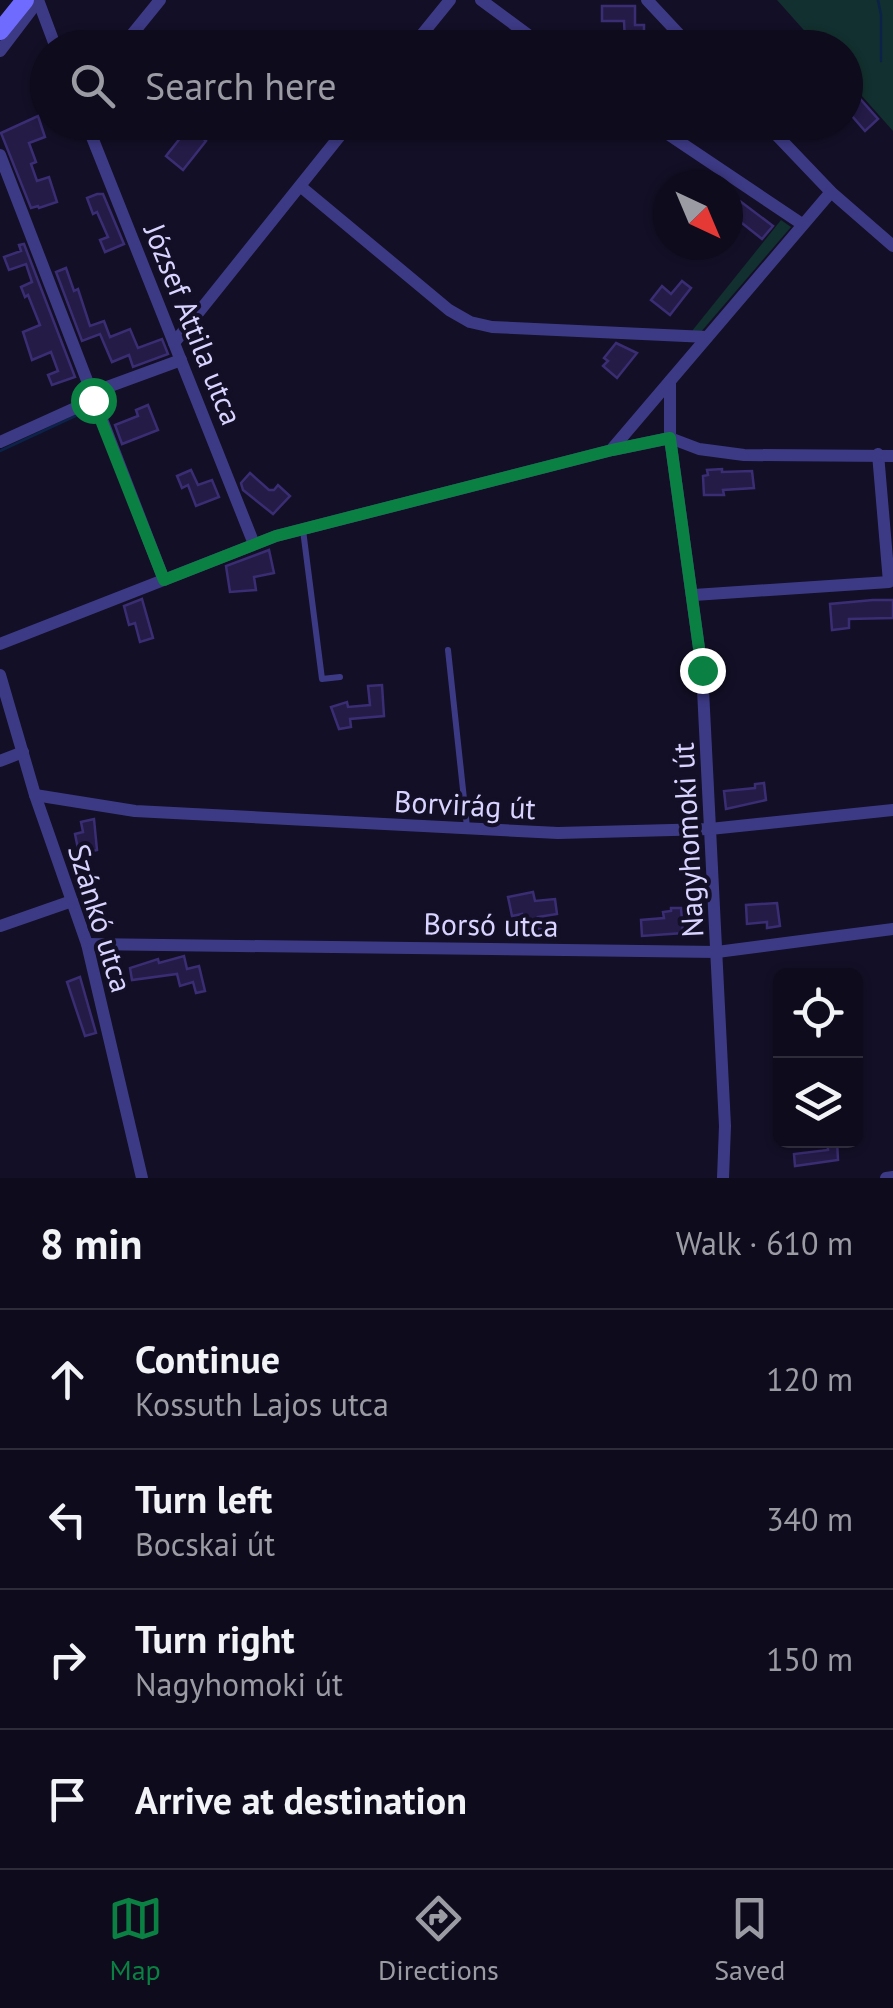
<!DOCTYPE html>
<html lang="en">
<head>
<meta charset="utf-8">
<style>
	body { margin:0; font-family:"PT Sans",sans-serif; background:#171425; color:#f1f3f6 }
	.controls { position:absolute; right:30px; bottom:30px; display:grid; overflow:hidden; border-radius:15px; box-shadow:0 2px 8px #0004 }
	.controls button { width:90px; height:90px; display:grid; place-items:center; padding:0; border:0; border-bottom:2px solid #2e2b3b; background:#0e0b1c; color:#f1f3f6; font:50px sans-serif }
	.compass { position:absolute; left:653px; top:170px; width:90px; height:90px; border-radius:50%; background:#0e0b1c; box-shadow:0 2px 8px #0004; rotate:136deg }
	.stop { position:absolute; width:30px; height:30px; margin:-22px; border:8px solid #0b8043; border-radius:50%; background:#fff }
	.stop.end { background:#0b8043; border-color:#fff; box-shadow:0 2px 10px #0008 }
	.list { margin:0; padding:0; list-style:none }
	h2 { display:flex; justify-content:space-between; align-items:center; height:130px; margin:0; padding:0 40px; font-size:42px }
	h2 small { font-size:32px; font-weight:400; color:#9b9ba3 }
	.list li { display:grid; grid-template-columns:65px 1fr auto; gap:30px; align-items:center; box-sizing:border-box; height:140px; padding:0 40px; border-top:2px solid #2e2b3b }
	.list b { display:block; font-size:38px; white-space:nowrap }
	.list p { margin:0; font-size:32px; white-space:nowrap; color:#9b9ba3 }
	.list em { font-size:32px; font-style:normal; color:#9b9ba3 }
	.icon { flex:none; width:55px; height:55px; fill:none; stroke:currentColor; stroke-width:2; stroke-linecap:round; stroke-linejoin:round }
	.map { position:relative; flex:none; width:893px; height:1178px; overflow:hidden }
	.search { position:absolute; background:#0e0b1c; box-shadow:0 2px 8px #0004; left:30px; right:30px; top:30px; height:110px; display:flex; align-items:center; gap:25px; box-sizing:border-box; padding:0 35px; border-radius:55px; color:#9b9ba3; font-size:38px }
	.sheet { height:690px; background:#0e0b1c }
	nav { display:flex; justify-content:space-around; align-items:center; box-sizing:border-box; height:140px; border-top:2px solid #2e2b3b; background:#0e0b1c; font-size:28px; color:#9b9ba3 }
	nav a { display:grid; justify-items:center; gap:5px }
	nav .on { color:#0b8043 }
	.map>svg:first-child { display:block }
	.green { fill:#12302f }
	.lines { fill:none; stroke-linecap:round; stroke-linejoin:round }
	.stream { stroke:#0c2248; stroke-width:2.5 }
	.building { fill:#241b47; stroke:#3b2d73; stroke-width:2.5 }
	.service { stroke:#3d3a85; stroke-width:6 }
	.minor { stroke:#3d3a85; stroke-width:12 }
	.secondary { stroke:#6f6bff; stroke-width:18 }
	.route { stroke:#0b8043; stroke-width:12 }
	.labels { text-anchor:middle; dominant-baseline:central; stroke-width:8; stroke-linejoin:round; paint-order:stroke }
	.street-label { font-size:30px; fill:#d9d4ff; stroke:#130f26 }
</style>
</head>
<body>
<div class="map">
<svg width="893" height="1178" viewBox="0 0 893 1178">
	<rect width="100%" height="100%" fill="#130f26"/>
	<g class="green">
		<path d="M777 0H893V131L846 78V48L819 47Z"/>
		<path d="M781 220 791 227 700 333 692 331Z"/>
	</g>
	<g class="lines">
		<g class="stream">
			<path d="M878 0 881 15V61"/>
			<path d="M0 451 86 411"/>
		</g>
	</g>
	<g class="building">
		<path d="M602 6H635V25H644V41L625 42 624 21H602Z"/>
		<path d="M855 93 878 119 865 131 846 109V101Z"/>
		<path d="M38 116 45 137 29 143 36 162 31 164 37 181 49 177 57 202 39 208 38 206 31 208 1 133Z"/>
		<path d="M189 127 206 141 183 170 166 156Z"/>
		<path d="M728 192 773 226 762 239 728 212Z"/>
		<path d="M97 194H103L124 244 105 252 100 240 108 237 97 212 93 214 87 198Z"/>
		<path d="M24 244 75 377 52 385 48 375 58 371 51 352 32 360 23 332 40 325 28 295 25 297 21 287 32 282 26 264 9 270 4 257 21 251 19 245Z"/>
		<path d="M66 268 74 291 78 289 90 326 104 321 110 337 130 329 138 348 162 339 168 354 133 367 129 355 112 362 100 334 82 341 56 272Z"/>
		<path d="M682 281 691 288 670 315 651 300 662 286 671 294Z"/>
		<path d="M616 343 637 353 617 378 603 366 608 361 604 358Z"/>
		<path d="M148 405 158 430 122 444 115 425 138 416 136 410Z"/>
		<path d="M722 469V472L752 471 754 488 723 490 724 495H704L703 476 708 475 707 470Z"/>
		<path d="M191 470 198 485 212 480 219 497 196 506 188 485 182 488 177 476Z"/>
		<path d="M250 473 269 490H274L278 485 290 496 273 514 243 490 241 483Z"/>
		<path d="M269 550 274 573 254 577 256 590 230 592 226 566Z"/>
		<path d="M142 599 153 638 140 642 135 623 129 625 124 606Z"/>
		<path d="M873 600H893V618L849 619V628L832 630 830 604Z"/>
		<path d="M382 685 384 716 350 719 351 727 339 729 331 707 347 702 348 707 370 705 368 686Z"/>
		<path d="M764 783 766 800 726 809 724 791 755 788V784Z"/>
		<path d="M94 819 97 850 79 854 75 834 83 832 81 822Z"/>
		<path d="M533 892 535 901 555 899 557 914 538 917 541 928 526 931 522 914 512 916 508 897Z"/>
		<path d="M777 903 780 926 767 928V922L747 924 746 905Z"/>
		<path d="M671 908H681L683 933 642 936 641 920 664 918 663 912 671 911Z"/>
		<path d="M184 956 187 969 199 966 205 991 196 993 193 982 180 986 177 974 132 980 130 968 158 959 159 963Z"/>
		<path d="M80 977 96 1033 85 1036 67 982Z"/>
		<path d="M827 1140H837L838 1160 795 1166 794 1154 828 1150Z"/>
	</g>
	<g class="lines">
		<g class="service">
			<path d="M303 530 322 679 340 677"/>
			<path d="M448 650 467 827"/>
		</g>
		<g class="minor">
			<path d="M38 0 56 48"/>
			<path d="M481 0 546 48"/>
			<path d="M647 0 692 48"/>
			<path d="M121 48 160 0"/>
			<path d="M411 48 450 0"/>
			<path d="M0 51 38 1"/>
			<path d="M86 122 254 544"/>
			<path d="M650 122 802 224"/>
			<path d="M764 122 831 192 893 246"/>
			<path d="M0 155 164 580"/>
			<path d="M300 186 449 310 470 322 492 327 707 337"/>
			<path d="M174 343 351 122"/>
			<path d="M670 381V438L702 670 725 1126 723 1178"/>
			<path d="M91 393 181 360"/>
			<path d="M0 442 93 400"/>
			<path d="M612 449 831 192"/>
			<path d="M694 595 889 582 878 454"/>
			<path d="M0 644 276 536 612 450 670 438 699 449 744 455 893 456"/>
			<path d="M0 675 35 795 87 944 142 1178"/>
			<path d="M0 761 23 752"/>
			<path d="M35 795 135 811 558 833 710 829 893 810"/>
			<path d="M0 926 72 901"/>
			<path d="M87 944 717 952 893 929"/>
			<path d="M886 1178 893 1177"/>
		</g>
		<path class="secondary" d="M0 31 25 0"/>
	</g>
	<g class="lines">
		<path class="route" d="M93 400 164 580 276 536 612 450 670 438 702 670"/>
	</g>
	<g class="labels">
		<g class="street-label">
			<text transform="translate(194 324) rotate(68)">József Attila utca</text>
			<text transform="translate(465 804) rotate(3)">Borvirág út</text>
			<text transform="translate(687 840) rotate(-93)">Nagyhomoki út</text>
			<text transform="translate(101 918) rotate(73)">Szánkó utca</text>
			<text transform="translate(491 924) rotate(1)">Borsó utca</text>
		</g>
	</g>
</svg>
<div class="controls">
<button><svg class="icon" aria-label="locate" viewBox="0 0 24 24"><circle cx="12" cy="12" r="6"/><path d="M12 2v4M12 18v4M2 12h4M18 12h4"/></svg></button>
<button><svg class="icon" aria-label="layers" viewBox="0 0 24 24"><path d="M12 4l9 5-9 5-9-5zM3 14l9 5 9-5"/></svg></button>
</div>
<svg class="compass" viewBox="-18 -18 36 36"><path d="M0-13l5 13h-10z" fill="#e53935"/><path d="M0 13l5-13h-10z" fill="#9b9ba3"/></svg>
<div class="stop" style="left:93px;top:400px"></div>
<div class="stop end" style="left:702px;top:670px"></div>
<div class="search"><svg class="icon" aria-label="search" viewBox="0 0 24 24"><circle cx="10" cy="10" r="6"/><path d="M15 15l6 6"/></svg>Search here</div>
</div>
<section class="sheet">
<h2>8 min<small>Walk · 610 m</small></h2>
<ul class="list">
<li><svg class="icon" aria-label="ahead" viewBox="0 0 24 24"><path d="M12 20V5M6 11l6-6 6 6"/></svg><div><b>Continue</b><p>Kossuth Lajos utca</p></div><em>120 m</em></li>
<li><svg class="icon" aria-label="left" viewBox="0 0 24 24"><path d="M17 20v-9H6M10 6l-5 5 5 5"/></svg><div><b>Turn left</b><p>Bocskai út</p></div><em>340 m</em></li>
<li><svg class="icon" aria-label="right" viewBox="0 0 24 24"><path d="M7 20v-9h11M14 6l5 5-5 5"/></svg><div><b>Turn right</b><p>Nagyhomoki út</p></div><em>150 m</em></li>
<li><svg class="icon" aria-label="arrive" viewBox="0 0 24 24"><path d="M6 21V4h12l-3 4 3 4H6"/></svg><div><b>Arrive at destination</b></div></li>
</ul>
</section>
<nav>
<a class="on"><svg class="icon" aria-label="map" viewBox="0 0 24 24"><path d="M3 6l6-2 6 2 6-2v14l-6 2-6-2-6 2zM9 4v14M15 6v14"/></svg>Map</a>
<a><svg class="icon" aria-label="directions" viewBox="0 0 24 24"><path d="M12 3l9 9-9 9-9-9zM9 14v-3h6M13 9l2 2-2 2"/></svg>Directions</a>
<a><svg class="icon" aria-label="saved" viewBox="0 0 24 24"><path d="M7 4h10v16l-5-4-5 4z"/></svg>Saved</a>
</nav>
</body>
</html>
